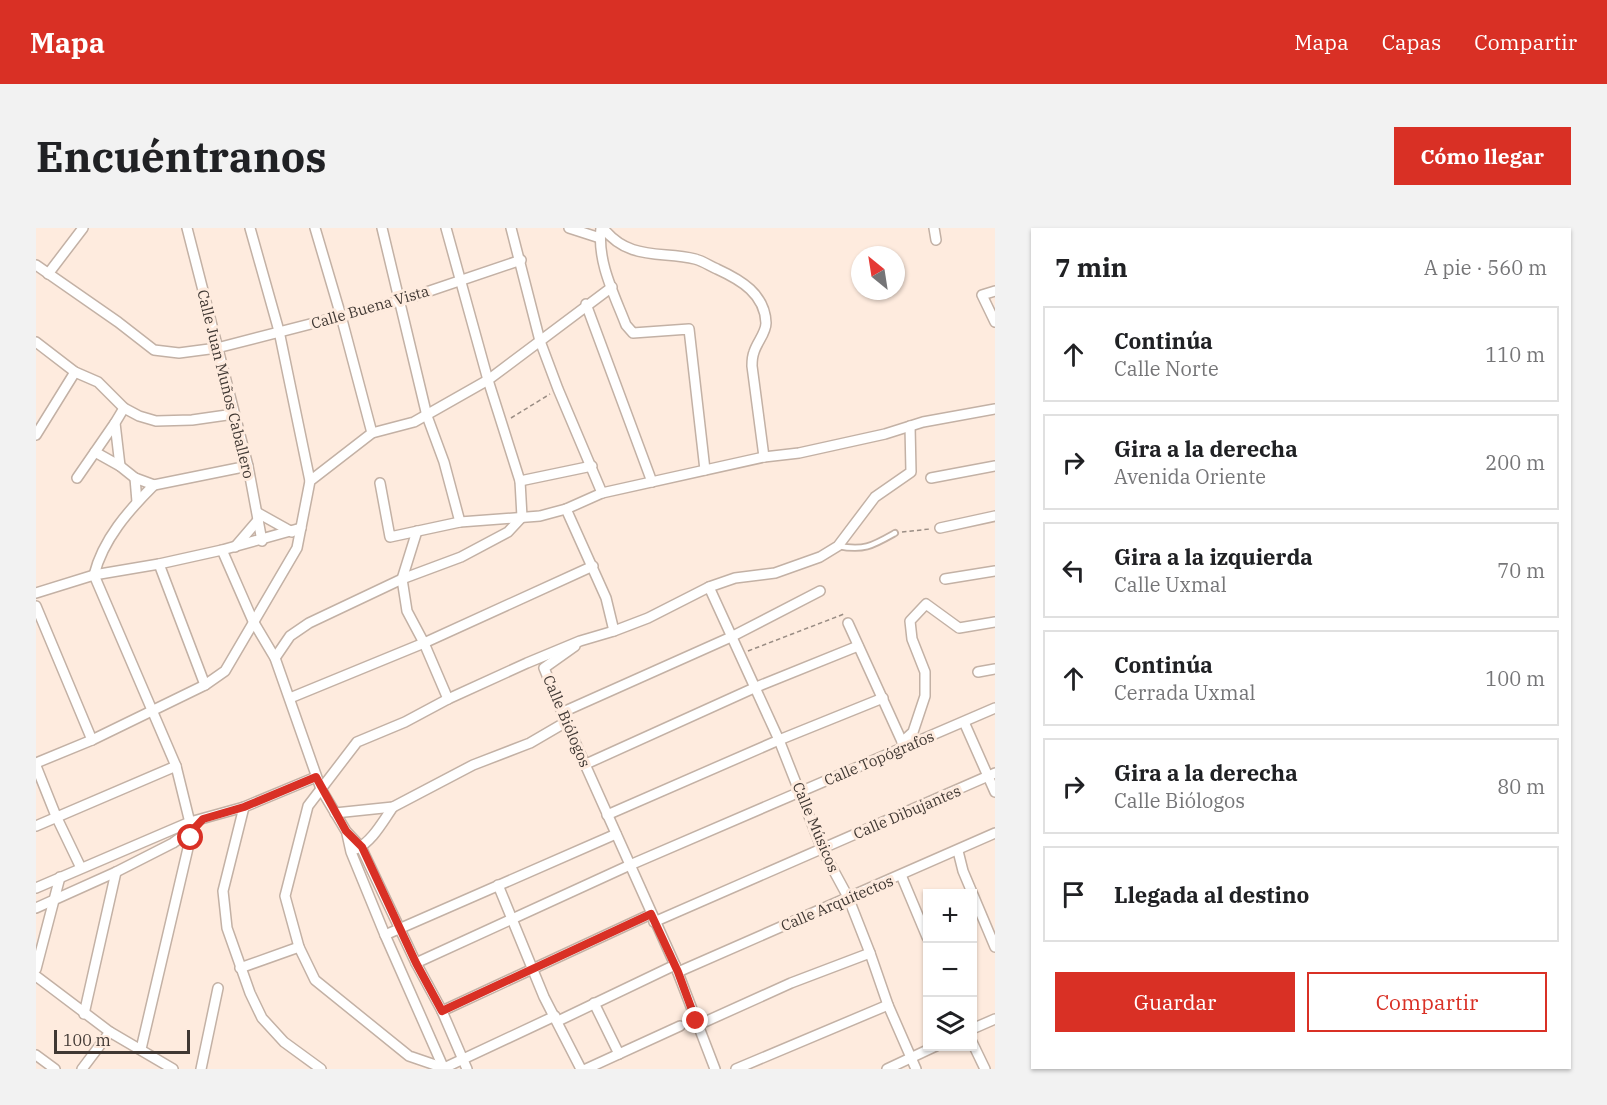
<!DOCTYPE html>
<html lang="es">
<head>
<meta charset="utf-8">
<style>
	body { margin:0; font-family:"IBM Plex Serif",serif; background:#f2f2f2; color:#202124 }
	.controls { position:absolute; right:18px; bottom:18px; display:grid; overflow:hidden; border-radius:0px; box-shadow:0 2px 4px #0004 }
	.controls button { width:54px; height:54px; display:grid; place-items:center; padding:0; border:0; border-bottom:2px solid #e0e0e0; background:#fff; color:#202124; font:30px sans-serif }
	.compass { position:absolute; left:815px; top:18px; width:54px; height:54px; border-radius:50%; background:#fff; box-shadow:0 2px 4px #0004; rotate:330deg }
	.scale { position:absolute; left:18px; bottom:15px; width:136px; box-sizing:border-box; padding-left:6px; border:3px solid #403833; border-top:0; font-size:16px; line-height:21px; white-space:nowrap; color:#403833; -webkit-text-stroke:4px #feebde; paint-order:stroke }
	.stop { position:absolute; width:18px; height:18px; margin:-14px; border:4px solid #d93025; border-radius:50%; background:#fff }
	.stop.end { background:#d93025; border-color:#fff; box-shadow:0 2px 6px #0008 }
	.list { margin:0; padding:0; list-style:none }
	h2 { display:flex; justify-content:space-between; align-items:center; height:78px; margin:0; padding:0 24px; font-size:26px }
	h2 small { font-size:20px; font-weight:400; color:#757577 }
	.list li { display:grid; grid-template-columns:39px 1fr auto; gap:18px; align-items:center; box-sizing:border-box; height:96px; margin:0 12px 12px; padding:0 12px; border:2px solid #e0e0e0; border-radius:0px }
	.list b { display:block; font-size:22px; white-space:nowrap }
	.list p { margin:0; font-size:20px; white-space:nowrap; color:#757577 }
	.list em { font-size:20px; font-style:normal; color:#757577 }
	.actions { display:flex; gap:12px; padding:18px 24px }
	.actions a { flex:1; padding:14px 0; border:2px solid #d93025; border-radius:0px; text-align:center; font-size:21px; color:#d93025 }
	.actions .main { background:#d93025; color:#fff }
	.icon { flex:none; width:33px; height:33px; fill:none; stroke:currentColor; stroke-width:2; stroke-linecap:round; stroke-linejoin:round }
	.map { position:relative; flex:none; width:959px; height:841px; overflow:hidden; border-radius:0px }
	header { display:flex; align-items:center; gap:36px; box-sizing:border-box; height:84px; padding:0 30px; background:#d93025; color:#fff }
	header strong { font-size:28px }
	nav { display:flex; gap:33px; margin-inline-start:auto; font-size:21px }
	.intro { display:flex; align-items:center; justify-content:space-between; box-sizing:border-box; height:144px; padding:0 36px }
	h1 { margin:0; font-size:42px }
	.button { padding:15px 27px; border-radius:0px; background:#d93025; color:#fff; font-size:21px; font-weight:700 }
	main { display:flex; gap:36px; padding:0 36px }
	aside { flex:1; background:#fff; border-radius:0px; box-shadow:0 2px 4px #0004 }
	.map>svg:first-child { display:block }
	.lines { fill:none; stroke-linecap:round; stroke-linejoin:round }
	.service-casing { stroke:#c3b1a5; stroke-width:8 }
	.minor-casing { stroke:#c3b1a5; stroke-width:12 }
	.path { stroke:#9a8d84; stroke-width:1.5; stroke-dasharray:4.5 3; stroke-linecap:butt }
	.service { stroke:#fff; stroke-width:4.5 }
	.minor { stroke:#fff; stroke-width:9 }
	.route { stroke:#d93025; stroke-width:8 }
	.labels { text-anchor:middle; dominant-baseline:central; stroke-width:6; stroke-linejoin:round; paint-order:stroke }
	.street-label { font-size:15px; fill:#403833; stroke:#feebde }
</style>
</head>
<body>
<header>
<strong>Mapa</strong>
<nav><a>Mapa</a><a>Capas</a><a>Compartir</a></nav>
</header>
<div class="intro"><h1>Encuéntranos</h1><a class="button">Cómo llegar</a></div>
<main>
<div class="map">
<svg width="959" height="841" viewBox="0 0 959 841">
	<rect width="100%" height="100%" fill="#feebde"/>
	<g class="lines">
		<defs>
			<path id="service" d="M802 318C828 323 836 318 859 305"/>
			<g id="minor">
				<path d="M151 0 212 238 226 313"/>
				<path d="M214 0 243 103 274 253"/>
				<path d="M279 0 305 88 336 205"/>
				<path d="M346 0 391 188 408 234 424 294"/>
				<path d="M475 0 504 113 522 161 566 265"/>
				<path d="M533 0 564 10"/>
				<path d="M565 0C561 34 578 66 590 97L597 105 653 101 669 242"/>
				<path d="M567 0C593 33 625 23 659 31 667 33 674 38 681 41 705 52 729 66 730 95 730 105 721 114 718 124 716 129 716 134 716 138L728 229"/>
				<path d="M898 0 900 12"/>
				<path d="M0 37 82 94 118 122 143 125 181 120 364 73 485 32"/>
				<path d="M12 46 47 0"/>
				<path d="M959 63 946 67 959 94"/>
				<path d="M550 76 616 254"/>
				<path d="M0 114 39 144 62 154 88 180 103 188 120 193 156 192 198 186"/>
				<path d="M0 207 39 144"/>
				<path d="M59 224 84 238 99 250 118 257 212 238"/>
				<path d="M84 238 79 195 88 180"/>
				<path d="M41 250 79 195"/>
				<path d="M99 250 101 274"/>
				<path d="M895 250 959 238"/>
				<path d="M484 253 556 238"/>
				<path d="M344 255 354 309 424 294 504 288 530 281 566 265 728 229 763 225 849 206 887 194 959 181"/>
				<path d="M530 281 570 370 578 403"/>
				<path d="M222 285 256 304"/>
				<path d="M904 300 959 288"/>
				<path d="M381 303 366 351 371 383 388 415 412 471"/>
				<path d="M199 319 223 291"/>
				<path d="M186 322 217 393 239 430 285 561 310 603 325 619 380 735 406 783 431 841"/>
				<path d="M123 336 169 457"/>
				<path d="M909 351 959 343"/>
				<path d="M673 359 743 512 786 621 812 669 834 725 852 777 880 841"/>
				<path d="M0 365 58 347 123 336 186 322 265 300"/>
				<path d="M0 378 56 512"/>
				<path d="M812 395 868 518"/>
				<path d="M539 418 508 440 530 494 639 737 679 841"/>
				<path d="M239 430 254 408 273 395 366 351 425 329 472 304 486 289 484 253 452 152 410 0"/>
				<path d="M942 444 959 441"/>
				<path d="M254 470 388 415 557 338"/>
				<path d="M527 484 695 409 784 363"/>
				<path d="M928 494 959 564"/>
				<path d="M866 514 877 504 889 468V444L876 411 874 393 890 376 923 400 959 394"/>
				<path d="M0 535 56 512 169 457 189 443 261 320 274 253 336 205 378 194 452 152 576 59"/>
				<path d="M550 536 718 460 822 418"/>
				<path d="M0 538 20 588 45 640"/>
				<path d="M208 579 187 663 191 700 214 765 226 790 248 814 285 841"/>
				<path d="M299 585 357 579 437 537 494 515 530 494"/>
				<path d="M571 587 743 512 847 470"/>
				<path d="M0 598 140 538"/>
				<path d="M311 606 315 624 349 707 408 841"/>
				<path d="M320 621C336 614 347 593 357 579"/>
				<path d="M922 623 927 643 959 719"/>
				<path d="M865 647 891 709"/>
				<path d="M462 657 508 769 545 841"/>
				<path d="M0 660 154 594 208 579 280 549"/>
				<path d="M0 680 80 644 137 615 158 600"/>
				<path d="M618 694 959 545"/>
				<path d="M349 707 580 606"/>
				<path d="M380 735 594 637 959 480"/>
				<path d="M204 740 263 719"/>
				<path d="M0 741 24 649"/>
				<path d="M642 744 959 605"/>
				<path d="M0 748 74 804 137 841"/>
				<path d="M558 775 583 826"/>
				<path d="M406 783 615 686"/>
				<path d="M48 786 80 644"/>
				<path d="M522 793 639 737"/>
				<path d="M662 797 755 755 834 725"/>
				<path d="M936 801 959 791"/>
				<path d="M936 814 949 841"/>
				<path d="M105 821 156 603 140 538 58 347C67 311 93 282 118 257"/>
				<path d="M0 827 19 841"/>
				<path d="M408 840 373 828 279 752 263 719 249 668 272 578 321 514 369 494 412 471 491 435 544 413 578 403 612 390 673 359 699 350 739 345 784 329 802 318 839 269 875 244 874 198"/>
				<path d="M408 840 519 788"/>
				<path d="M46 841 74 804"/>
				<path d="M165 841 182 760"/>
				<path d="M550 841 644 798"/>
				<path d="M700 841 852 777"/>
				<path d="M851 841 900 818"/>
			</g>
		</defs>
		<use href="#service" class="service-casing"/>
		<use href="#minor" class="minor-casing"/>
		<g class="path">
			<path d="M475 190 514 166"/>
			<path d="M866 304 894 301"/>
			<path d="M712 423 808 386"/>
		</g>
		<use href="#service" class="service"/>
		<use href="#minor" class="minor"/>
	</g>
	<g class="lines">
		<path class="route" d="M155 610 156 603 167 591 208 579 280 549 310 603 326 619 380 735 406 783 615 686 642 744 660 793"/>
	</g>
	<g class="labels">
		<g class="street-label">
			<text transform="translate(334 79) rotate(-16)">Calle Buena Vista</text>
			<text transform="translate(190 156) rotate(76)">Calle Juan Muños Caballero</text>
			<text transform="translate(531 493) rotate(67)">Calle Biólogos</text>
			<text transform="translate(843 530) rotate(-23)">Calle Topógrafos</text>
			<text transform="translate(871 584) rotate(-23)">Calle Dibujantes</text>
			<text transform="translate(780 599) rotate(67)">Calle Músicos</text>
			<text transform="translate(801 675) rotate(-23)">Calle Arquitectos</text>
		</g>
	</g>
</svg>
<div class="controls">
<button>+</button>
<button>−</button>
<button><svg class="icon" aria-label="layers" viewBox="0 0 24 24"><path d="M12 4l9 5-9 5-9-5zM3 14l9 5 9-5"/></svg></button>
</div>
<svg class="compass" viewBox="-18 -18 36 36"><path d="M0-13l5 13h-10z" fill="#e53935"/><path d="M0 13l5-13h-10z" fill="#757577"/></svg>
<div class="scale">100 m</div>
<div class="stop" style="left:155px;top:610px"></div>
<div class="stop end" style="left:660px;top:793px"></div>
</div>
<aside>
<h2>7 min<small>A pie · 560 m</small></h2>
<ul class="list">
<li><svg class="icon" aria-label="ahead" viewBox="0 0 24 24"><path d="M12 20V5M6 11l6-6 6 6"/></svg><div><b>Continúa</b><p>Calle Norte</p></div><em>110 m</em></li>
<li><svg class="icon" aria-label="right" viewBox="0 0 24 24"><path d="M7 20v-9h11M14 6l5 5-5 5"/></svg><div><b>Gira a la derecha</b><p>Avenida Oriente</p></div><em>200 m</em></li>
<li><svg class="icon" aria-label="left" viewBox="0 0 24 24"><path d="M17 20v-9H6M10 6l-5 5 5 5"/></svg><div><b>Gira a la izquierda</b><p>Calle Uxmal</p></div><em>70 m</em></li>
<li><svg class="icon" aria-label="ahead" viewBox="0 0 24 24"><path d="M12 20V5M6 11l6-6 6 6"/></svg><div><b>Continúa</b><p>Cerrada Uxmal</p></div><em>100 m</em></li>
<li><svg class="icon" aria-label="right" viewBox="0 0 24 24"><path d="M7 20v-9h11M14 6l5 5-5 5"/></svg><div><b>Gira a la derecha</b><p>Calle Biólogos</p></div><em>80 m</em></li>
<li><svg class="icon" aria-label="arrive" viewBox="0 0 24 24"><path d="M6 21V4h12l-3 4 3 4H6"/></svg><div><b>Llegada al destino</b></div></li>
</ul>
<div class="actions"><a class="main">Guardar</a><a>Compartir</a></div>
</aside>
</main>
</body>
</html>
